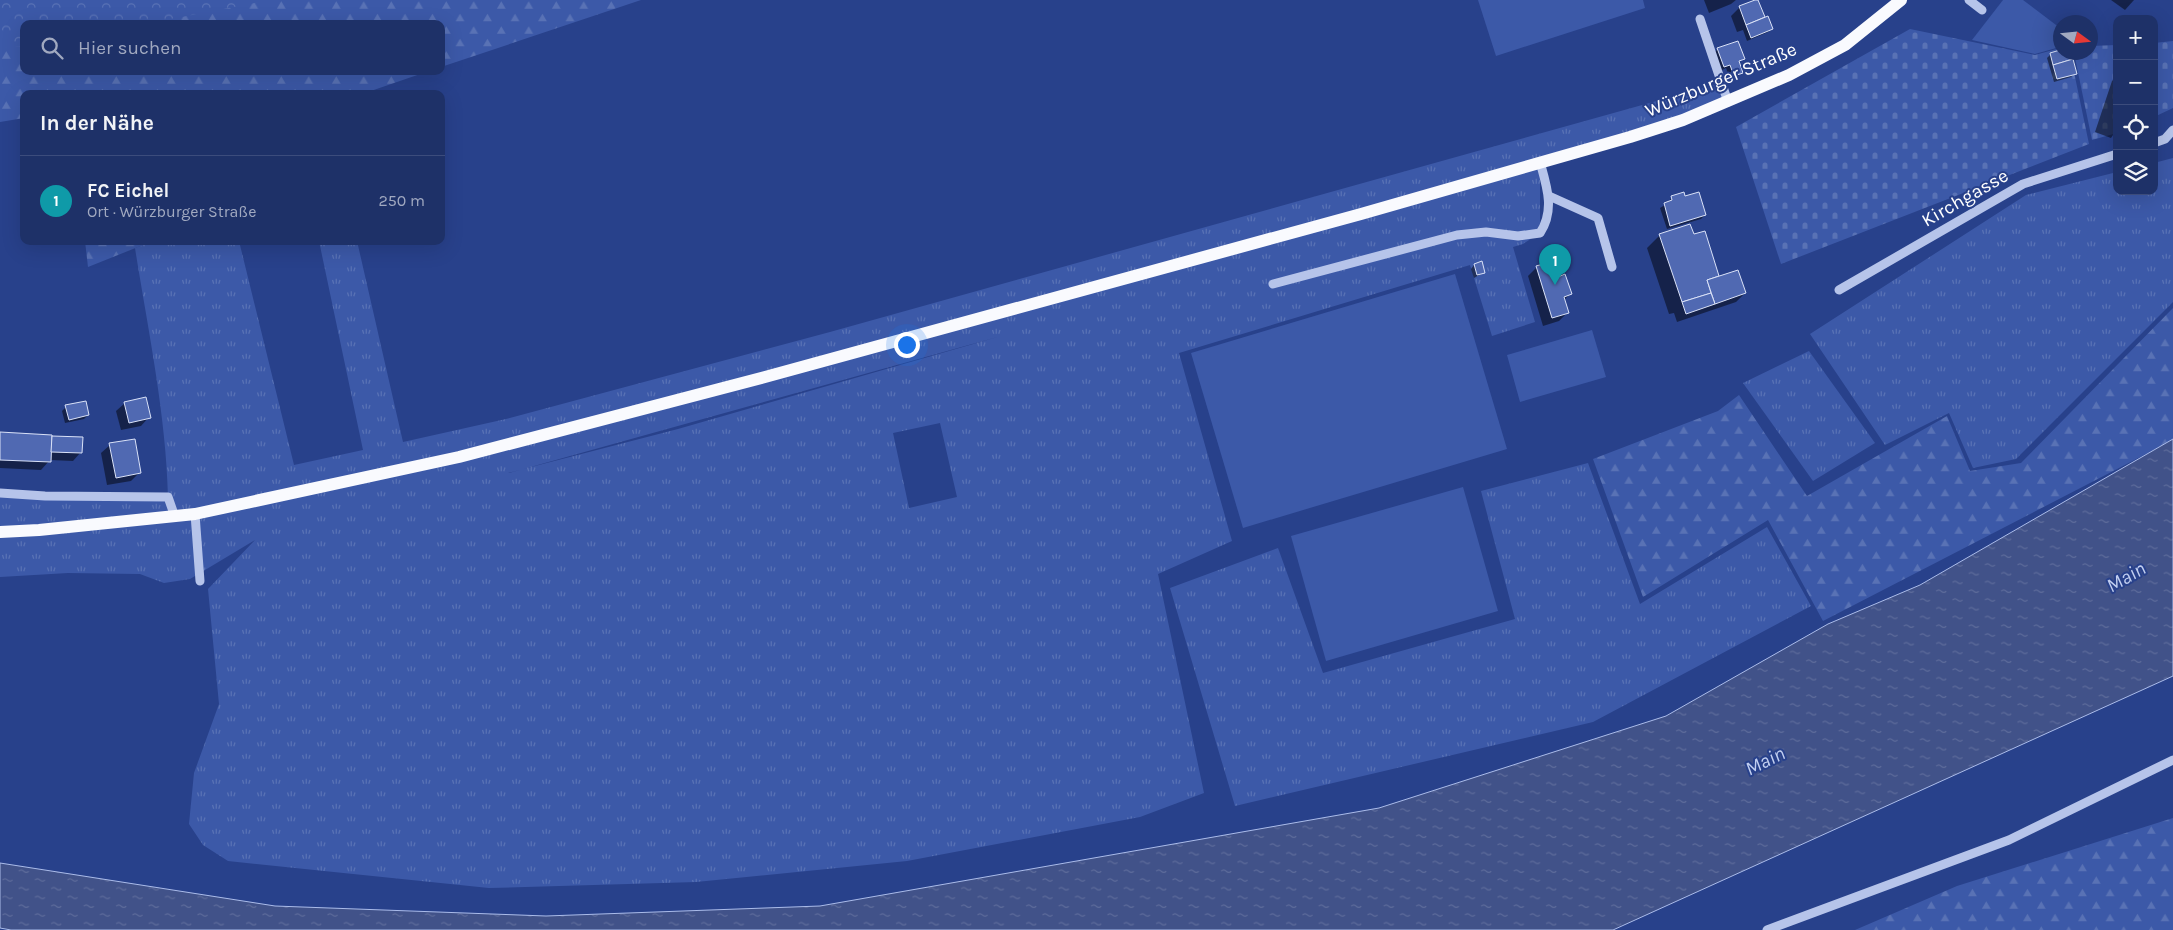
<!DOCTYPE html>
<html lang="de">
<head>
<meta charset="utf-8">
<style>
	body { margin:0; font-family:Karla,sans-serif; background:#2b3d71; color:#f1f3f6 }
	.controls { position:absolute; right:15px; top:15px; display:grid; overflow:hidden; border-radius:10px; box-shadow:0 5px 20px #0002 }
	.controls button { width:45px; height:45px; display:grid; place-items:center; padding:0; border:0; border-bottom:1px solid #3c4c7c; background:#1e3168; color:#f1f3f6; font:25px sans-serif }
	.compass { position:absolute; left:2053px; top:15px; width:45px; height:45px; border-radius:50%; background:#1e3168; box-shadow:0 5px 20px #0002; rotate:105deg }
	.you { position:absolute; left:906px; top:344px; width:18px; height:18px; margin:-12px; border:4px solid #fff; border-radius:50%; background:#1a73e8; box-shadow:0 0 0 8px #1a73e833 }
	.badge { display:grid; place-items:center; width:32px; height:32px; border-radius:50%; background:#f2e67c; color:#fff; font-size:16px; font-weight:700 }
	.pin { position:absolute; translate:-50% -41px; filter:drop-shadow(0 1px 2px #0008) }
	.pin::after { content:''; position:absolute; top:26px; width:18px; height:15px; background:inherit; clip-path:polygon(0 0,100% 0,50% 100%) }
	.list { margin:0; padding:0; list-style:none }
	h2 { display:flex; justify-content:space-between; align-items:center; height:65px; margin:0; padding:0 20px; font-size:21px }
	h2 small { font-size:16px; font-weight:400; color:#a1a9c0 }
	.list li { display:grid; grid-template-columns:32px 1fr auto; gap:15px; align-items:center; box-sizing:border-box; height:90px; padding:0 20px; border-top:1px solid #3c4c7c }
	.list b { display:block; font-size:19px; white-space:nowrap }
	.list p { margin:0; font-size:16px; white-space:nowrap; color:#a1a9c0 }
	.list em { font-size:16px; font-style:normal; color:#a1a9c0 }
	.icon { flex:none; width:28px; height:28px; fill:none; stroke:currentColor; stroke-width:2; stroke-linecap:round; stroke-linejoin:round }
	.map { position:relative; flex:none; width:2173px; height:930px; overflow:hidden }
	.search { position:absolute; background:#1e3168; box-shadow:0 5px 20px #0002; left:20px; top:20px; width:425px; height:55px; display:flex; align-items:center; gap:12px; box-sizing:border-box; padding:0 18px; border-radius:10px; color:#a1a9c0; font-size:19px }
	.panel { position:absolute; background:#1e3168; box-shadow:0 5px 20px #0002; left:20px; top:90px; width:425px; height:155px; border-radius:10px }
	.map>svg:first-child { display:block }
	.grass { fill:url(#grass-tufts); fill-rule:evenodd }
	.forest { fill:url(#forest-firs) }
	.cemetery { fill:url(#cemetery-stones) }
	.park { fill:url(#park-crowns) }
	.garden { fill:#3c59a8 }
	.water { fill:url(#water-ripples); stroke:#abbcea }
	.shadow { fill:#0007 }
	.building { fill:#5069b2; stroke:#dae2f8 }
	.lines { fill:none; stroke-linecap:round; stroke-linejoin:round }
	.minor { stroke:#b6c4ea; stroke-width:9 }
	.major { stroke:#f9fafe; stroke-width:12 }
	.labels { text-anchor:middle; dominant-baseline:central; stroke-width:4; stroke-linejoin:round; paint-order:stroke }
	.street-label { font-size:19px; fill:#fff; stroke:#28418b }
	.water-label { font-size:20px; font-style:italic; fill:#c2cff1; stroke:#28418b }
</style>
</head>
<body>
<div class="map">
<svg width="2173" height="930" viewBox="0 0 2173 930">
	<defs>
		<pattern id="grass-tufts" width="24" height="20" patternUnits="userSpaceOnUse" patternTransform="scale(1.25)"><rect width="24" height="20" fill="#3c59a8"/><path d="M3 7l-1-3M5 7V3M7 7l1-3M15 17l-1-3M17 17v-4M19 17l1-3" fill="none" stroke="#5972b5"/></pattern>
		<pattern id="forest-firs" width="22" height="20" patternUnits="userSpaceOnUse" patternTransform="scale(1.25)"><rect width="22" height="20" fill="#3c59a8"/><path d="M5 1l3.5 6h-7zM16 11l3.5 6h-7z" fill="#5972b5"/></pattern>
		<pattern id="cemetery-stones" width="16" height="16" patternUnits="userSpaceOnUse" patternTransform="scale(1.25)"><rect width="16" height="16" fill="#3c59a8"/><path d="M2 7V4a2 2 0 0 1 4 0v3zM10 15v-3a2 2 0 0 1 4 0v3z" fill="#5972b5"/></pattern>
		<pattern id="park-crowns" width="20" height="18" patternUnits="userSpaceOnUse" patternTransform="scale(1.25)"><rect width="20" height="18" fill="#3c59a8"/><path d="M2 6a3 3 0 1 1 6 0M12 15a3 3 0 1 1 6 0" fill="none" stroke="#5972b5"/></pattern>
		<pattern id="water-ripples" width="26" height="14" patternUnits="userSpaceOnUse" patternTransform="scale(1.25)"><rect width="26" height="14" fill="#415289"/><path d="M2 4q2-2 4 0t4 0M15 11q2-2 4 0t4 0" fill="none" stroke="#5e6c9b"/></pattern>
	</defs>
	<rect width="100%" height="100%" fill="#28418b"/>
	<g class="grass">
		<path d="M1721 83 1728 102 1540 162V233L1523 244 1513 247 1535 322 1492 336 1470 265 1179 353 1232 541 1158 574 1204 793 1140 817 907 861 696 882 489 888 228 861 203 845 189 824 194 773 219 704 208 589 255 540 190 579 164 583 140 574 68 573 0 577V493L168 497C166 414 148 330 135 248L153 241H239L294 465 363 450 319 241H357L403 442 506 419 830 332ZM1001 336 678 429 508 473H509ZM940 423 957 497 909 508 893 433Z"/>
		<path d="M2173 158V302L2016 459 1973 468 1949 413 1885 445 1810 334 2026 195 2117 172V191H2154V163Z"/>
		<path d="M1809 351 1875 443 1813 481 1743 383Z"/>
		<path d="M1588 463 1640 604 1767 527 1811 606 1593 722 1235 806 1170 588 1278 548 1323 673 1515 619 1481 491Z"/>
	</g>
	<g class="forest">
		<path d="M0 0H641L441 67V24H24V71H429L362 94H24V118L0 122Z"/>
		<path d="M85 241H153L88 267Z"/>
		<path d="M2173 308V439L2148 453 1823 621 1768 520 1643 597 1593 459 1718 411 1739 395 1807 496 1947 416 1970 471 2021 463Z"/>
		<path d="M2173 818V930H1855L1957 886Z"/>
	</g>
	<g class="cemetery">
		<path d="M1910 29 2035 55 2060 48V52L2070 53 2089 144 1781 264 1736 127Z"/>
		<path d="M2173 41V108L2154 117V43Z"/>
		<path d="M2117 45V133L2092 140 2074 53 2090 52 2091 46Z"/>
	</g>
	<path class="park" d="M0 0H271L145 24H24V46L0 48Z"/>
	<g class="garden">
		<path d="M1478 0H1643L1645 8 1496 56Z"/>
		<path d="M2003 0H2023L2060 28V47L2035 54 1972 40Z"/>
		<path d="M1455 274 1507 449 1243 528 1191 353Z"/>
		<path d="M1592 330 1606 377 1520 402 1507 355Z"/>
		<path d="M1463 487 1498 611 1326 661 1291 536Z"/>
	</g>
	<path class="water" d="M2173 439V676L1613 930H11L0 928V863L275 906 546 916 820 906 1379 808 1666 716 1828 624 1920 585Z"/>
	<g class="shadow">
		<path d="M1704 0H1736L1731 4 1709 13Z"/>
		<path d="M2111 0H2134L2125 10Z"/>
		<path d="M1740 7 1763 17 1760 21 1772 28 1768 32 1747 41 1743 30 1737 32 1731 16Z"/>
		<path d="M1718 49 1743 58 1739 62 1742 72 1738 76 1730 79 1726 68 1720 71 1714 53Z"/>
		<path d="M2060 51 2075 73 2071 77 2054 82 2047 58 2051 54Z"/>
		<path d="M2117 76V136L2113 135 2111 138 2095 132 2112 81Z"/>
		<path d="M1672 197 1684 198 1705 215 1701 219 1667 229 1660 208 1668 203Z"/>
		<path d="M1704 232 1719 278 1745 293 1736 302 1677 322 1674 313 1669 314 1647 248 1660 235 1693 236Z"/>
		<path d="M1553 262 1558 278 1570 294 1564 300 1568 312 1559 321 1543 326 1528 276 1536 268Z"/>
		<path d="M1474 265 1484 272 1474 278 1471 269Z"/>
		<path d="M125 403 149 417 141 426 121 430 116 411Z"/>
		<path d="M66 407 88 415 84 419 65 423 62 411Z"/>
		<path d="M0 434 82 438 81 452 73 461 50 460 41 470 0 468Z"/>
		<path d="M110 445 140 472 131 481 107 485 101 453Z"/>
	</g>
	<g class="building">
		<path d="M1755 0H1758L1765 17 1746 25 1739 6Z"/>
		<path d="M1768 16 1773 29 1751 38 1746 25Z"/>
		<path d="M1738 41 1745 59 1739 61 1743 73 1734 76 1730 65 1724 67 1717 48Z"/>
		<path d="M2060 50V52H2071L2073 59 2053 65 2050 53Z"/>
		<path d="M2073 59 2077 74 2057 79 2053 65Z"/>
		<path d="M1684 192 1685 196 1699 192 1706 215 1670 226 1664 203 1672 200 1671 196Z"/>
		<path d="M1690 224 1694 234 1705 231 1719 276 1707 280 1711 293 1682 302 1659 234Z"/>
		<path d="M1482 261 1485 273 1477 275 1474 264Z"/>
		<path d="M1554 261 1558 277 1565 274 1572 294 1564 297 1569 313 1552 318 1536 266Z"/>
		<path d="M1738 270 1746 293 1715 304 1707 280Z"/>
		<path d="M1711 293 1715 304 1686 314 1682 302Z"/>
		<path d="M146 397 151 418 129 423 124 402Z"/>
		<path d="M86 401 89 415 69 420 65 405Z"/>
		<path d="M0 432 52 435 51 462 0 460Z"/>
		<path d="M52 436 83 437 82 453 51 452Z"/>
		<path d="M135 439 141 473 116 478 109 443Z"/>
	</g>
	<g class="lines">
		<g class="minor">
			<path d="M1969 0 1982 10"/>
			<path d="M1700 19 1728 102"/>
			<path d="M2154 143 2165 139 2173 130"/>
			<path d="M1549 196 1598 218 1612 267"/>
			<path d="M1273 284 1457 235 1486 232 1518 236 1540 233C1555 210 1547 187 1540 162"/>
			<path d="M1839 290 2023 184 2117 154"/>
			<path d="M0 493 45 496 168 497 175 517"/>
			<path d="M195 514 200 581"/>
			<path d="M1767 930 2009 840 2173 760"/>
		</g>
		<path class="major" d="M0 532 39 530 195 514 459 457 765 377 1361 214 1630 137 1683 120 1789 75 1845 45 1901 0"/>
	</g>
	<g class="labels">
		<g class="street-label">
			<text transform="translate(1721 80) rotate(-23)">Würzburger Straße</text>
			<text transform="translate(1965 198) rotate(-30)">Kirchgasse</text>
		</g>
		<g class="water-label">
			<text transform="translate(2126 577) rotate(-30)">Main</text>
			<text transform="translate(1765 761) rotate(-26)">Main</text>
		</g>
	</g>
</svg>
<div class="controls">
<button>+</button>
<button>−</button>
<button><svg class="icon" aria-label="locate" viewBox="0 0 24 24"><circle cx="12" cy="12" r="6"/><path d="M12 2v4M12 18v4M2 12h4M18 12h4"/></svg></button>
<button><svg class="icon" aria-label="layers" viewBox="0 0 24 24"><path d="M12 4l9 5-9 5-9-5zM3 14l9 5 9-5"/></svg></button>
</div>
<svg class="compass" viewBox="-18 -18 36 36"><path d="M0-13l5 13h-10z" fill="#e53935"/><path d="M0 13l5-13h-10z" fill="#a1a9c0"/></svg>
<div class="you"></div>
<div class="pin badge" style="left:1555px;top:285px;background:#0f9aa8">1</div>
<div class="search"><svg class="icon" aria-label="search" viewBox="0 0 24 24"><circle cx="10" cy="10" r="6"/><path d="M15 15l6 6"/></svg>Hier suchen</div>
<section class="panel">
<h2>In der Nähe<small></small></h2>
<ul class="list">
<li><span class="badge" style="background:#0f9aa8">1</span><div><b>FC Eichel</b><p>Ort · Würzburger Straße</p></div><em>250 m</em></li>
</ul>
</section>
</div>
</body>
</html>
